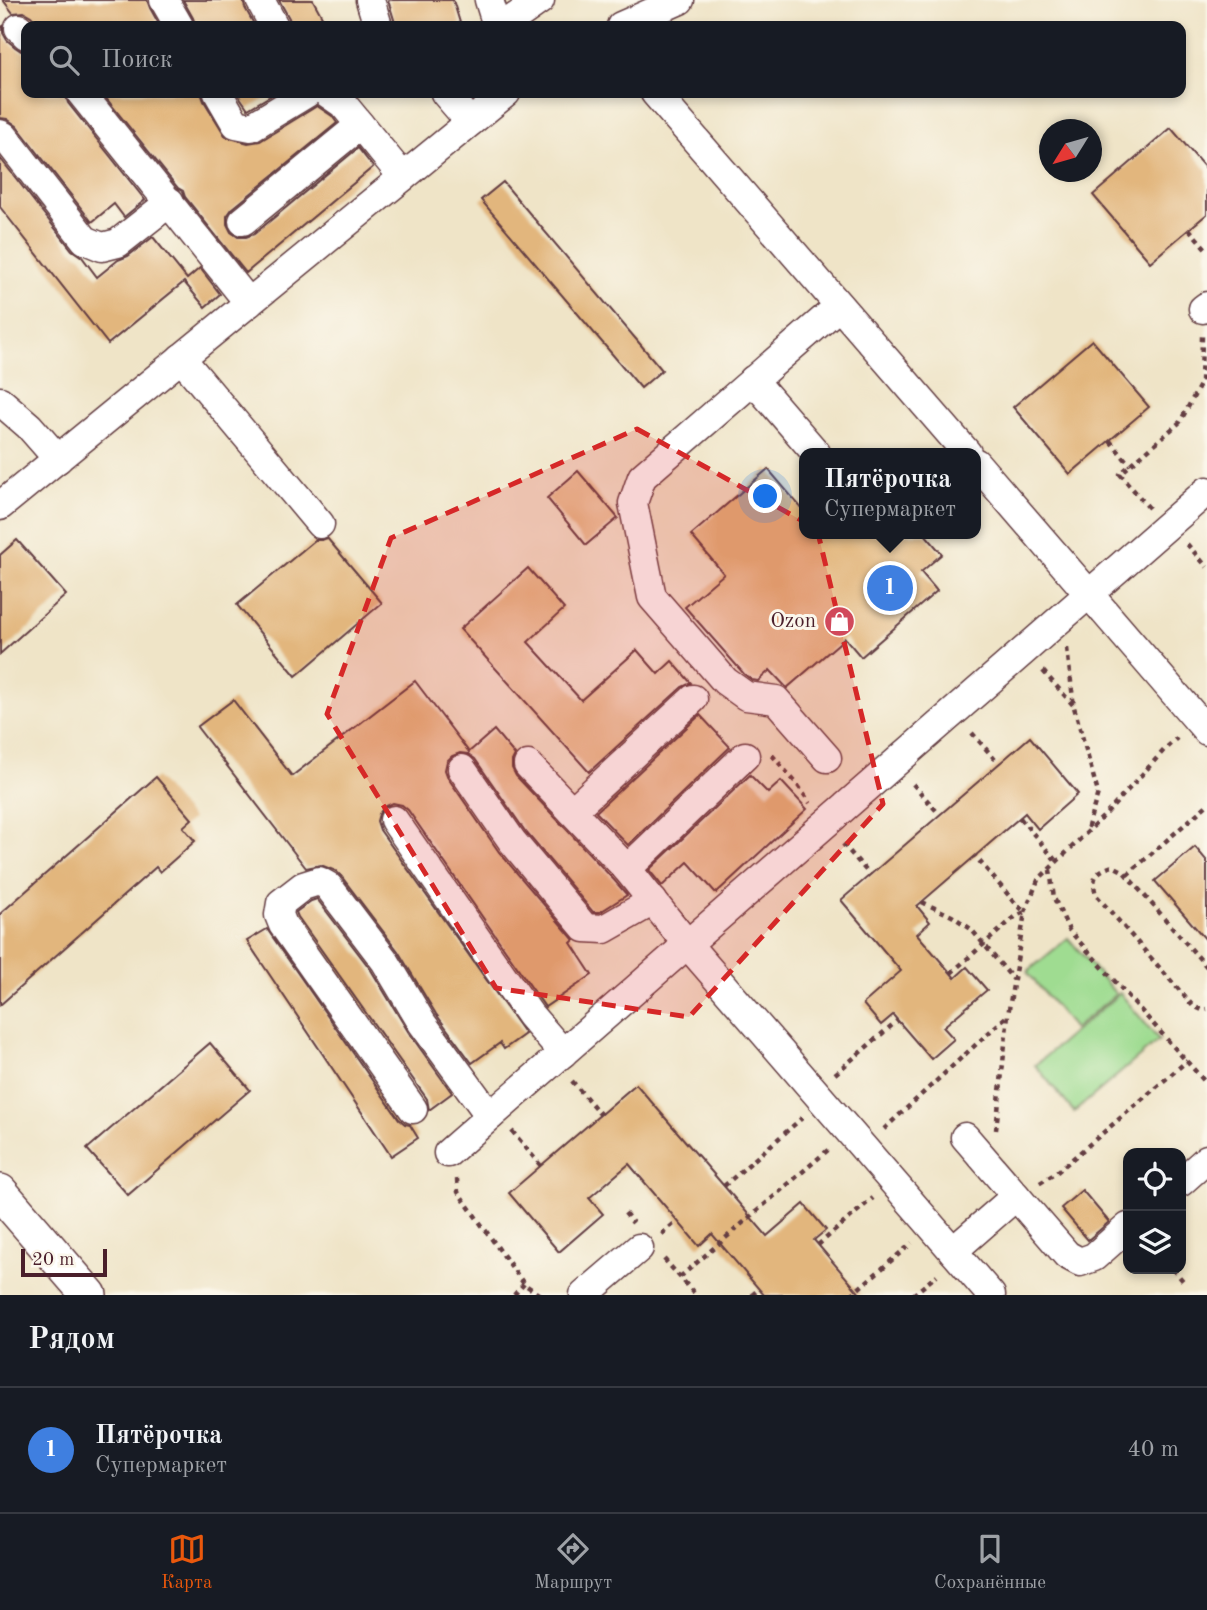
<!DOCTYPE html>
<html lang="ru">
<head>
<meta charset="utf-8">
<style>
	body { margin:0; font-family:"Old Standard TT",serif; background:#20242c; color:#f1f3f6 }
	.controls { position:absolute; right:21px; bottom:21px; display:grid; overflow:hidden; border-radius:14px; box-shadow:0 4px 10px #0003 }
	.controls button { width:63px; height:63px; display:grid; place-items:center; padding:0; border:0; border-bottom:2px solid #363941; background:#171b24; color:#f1f3f6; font:35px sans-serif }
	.compass { position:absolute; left:1039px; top:119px; width:63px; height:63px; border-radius:50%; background:#171b24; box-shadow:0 4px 10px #0003; rotate:233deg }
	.scale { position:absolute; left:21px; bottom:18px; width:86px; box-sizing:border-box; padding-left:7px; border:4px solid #4a1f2b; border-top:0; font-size:19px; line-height:24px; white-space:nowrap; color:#4a1f2b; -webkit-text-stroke:5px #fbf7ec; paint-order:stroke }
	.you { position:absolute; left:766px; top:497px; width:24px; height:24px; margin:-18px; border:5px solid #fff; border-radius:50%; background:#1a73e8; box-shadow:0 0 0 10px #1a73e833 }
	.badge { display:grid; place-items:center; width:46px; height:46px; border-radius:50%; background:#ea580c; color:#fff; font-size:23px; font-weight:700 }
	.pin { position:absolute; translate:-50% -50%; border:4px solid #fff; box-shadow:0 2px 7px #0006 }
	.popup { position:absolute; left:799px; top:448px; width:182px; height:91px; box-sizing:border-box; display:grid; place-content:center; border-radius:14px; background:#171b24; filter:drop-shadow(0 2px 5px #0005); font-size:23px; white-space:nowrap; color:#9ea1a6 }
	.popup b { font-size:26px; color:#f1f3f6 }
	.popup::after { content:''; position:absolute; left:50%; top:100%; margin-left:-14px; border:14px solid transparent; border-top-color:#171b24 }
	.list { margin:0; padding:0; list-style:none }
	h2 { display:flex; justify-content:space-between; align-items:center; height:91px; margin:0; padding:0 28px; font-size:30px }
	h2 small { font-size:23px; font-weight:400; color:#9ea1a6 }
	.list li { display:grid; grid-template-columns:46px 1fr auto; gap:21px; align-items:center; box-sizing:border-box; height:126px; padding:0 28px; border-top:2px solid #363941 }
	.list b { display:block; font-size:26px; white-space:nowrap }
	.list p { margin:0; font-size:23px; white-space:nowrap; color:#9ea1a6 }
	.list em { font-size:23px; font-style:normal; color:#9ea1a6 }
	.icon { flex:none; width:38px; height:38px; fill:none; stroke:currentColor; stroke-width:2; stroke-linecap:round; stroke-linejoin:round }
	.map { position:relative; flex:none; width:1207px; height:1295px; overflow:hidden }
	.search { position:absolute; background:#171b24; box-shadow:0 4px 10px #0003; left:21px; right:21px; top:21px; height:77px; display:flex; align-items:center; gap:18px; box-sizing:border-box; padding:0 24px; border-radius:14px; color:#9ea1a6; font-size:26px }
	.sheet { height:217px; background:#171b24 }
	nav { display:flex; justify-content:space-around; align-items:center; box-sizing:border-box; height:98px; border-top:2px solid #363941; background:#171b24; font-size:19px; color:#9ea1a6 }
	nav a { display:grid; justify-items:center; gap:4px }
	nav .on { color:#ea580c }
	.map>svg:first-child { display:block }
	.green { fill:#9fdc91; stroke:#747e5e; stroke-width:2 }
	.building { fill:#e2b67d }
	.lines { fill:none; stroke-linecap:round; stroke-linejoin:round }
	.minor-casing { stroke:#633d42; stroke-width:31 }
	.major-casing { stroke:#633d42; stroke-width:38 }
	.path { stroke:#633d42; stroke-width:4.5; stroke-dasharray:5 5; stroke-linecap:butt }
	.minor { stroke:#fff; stroke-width:28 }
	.major { stroke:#fff; stroke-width:35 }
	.marked { fill:#d62828; fill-opacity:0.2; stroke:#d62828; stroke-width:5; stroke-dasharray:14 9; stroke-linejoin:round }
	.labels { text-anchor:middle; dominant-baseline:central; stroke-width:6; stroke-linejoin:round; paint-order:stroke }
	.poi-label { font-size:21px; fill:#4a1f2b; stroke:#fbf7ec; text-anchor:end }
</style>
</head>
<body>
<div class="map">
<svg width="1207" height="1295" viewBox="0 0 1207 1295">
	<rect width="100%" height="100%" fill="#fbf7ec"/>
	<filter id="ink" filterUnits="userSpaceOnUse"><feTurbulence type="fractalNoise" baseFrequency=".0143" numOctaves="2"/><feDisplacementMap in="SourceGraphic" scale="14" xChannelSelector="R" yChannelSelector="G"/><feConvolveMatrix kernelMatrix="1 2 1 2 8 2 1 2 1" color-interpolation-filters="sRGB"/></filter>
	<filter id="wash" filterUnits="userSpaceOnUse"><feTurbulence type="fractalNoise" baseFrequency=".00686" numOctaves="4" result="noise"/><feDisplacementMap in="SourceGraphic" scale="28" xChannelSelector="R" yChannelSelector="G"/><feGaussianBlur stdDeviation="1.57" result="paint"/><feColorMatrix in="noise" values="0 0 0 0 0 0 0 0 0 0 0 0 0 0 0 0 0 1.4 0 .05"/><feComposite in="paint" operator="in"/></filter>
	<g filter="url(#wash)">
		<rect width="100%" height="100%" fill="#efe4c7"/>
		<g class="green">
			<path d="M1068 938 1116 994 1074 1029 1027 972Z"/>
			<path d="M1120 993 1159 1040 1074 1112 1035 1065Z"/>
		</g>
		<g id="blocks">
			<g class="building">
				<path d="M3 0H147L150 8 160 26H40L31 16 24 12 13 13Z"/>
				<path d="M183 0H243L245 8 255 26H196L193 18Z"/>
				<path d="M279 0H313L327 26H291L289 18Z"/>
				<path d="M388 0H453L461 26H396Z"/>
				<path d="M3 26V33L7 40 15 47 21 51H26V93H65L68 103 145 200 124 217 114 204 92 222 17 126 7 119 0 118V28Z"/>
				<path d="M102 93H201L204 101 226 137 248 143 260 141 317 106 332 116 337 123 232 209 227 216V224L231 232 238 237H246L254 234 358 148 373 167 246 273 185 197 183 191 178 188Z"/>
				<path d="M237 93H275L248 109Z"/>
				<path d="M1171 128 1207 170V214L1150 262 1093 195Z"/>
				<path d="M0 158 72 250 82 257 97 277 118 260 128 256 153 237 187 279 200 268 220 294 205 307 184 282 108 344 0 207Z"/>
				<path d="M503 182 662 370 641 388 481 200Z"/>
				<path d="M1092 340 1149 407 1070 474 1013 407Z"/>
				<path d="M768 469 804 511V534H925L942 554 921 572 937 591 861 657 845 638 787 688 770 670 758 681 752 680 744 674 685 607 724 574 691 535Z"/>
				<path d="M578 471 618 518 586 545 547 498Z"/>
				<path d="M327 538 382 603 296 676 237 605 315 540H322Z"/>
				<path d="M17 540 66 595 0 654V555Z"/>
				<path d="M528 568 564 609 528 642 581 700 637 650 658 674 672 661 691 683 682 687 589 772 460 629Z"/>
				<path d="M415 681 469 752 494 730 515 755 512 761V768L516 776 614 880 627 895 600 912H593L525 831 475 759 468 754 460 753 452 756 447 761 445 770 448 778 499 852 574 940 571 943 592 975 545 1007 408 810 402 805 393 803 384 807 379 814 377 821 380 830 525 1034 504 1049 500 1043 472 1063 436 1014 398 951 341 876 336 871 321 865 306 868 197 727 233 700 292 776Z"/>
				<path d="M700 715 730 747 628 845 596 812Z"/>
				<path d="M1030 737 1078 794 1038 829 1025 813 917 906 930 922 917 934 955 978 967 967 987 990 943 1027 954 1039 931 1059 893 1015 881 1025 863 1004 901 971 841 900Z"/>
				<path d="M750 775 768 793 781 781 807 809 716 893 688 862 662 886 649 870Z"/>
				<path d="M156 777 192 819 183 827 195 841 160 872 156 867 0 1005V914Z"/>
				<path d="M1195 847 1207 861V941L1155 881Z"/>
				<path d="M317 899 371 970 409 1033 452 1093 429 1110 427 1099 298 917 296 912 311 901Z"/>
				<path d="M267 929 399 1119 405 1124 410 1125 418 1138 391 1156 247 941Z"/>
				<path d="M210 1043 250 1090 128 1195 87 1149Z"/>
				<path d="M636 1084 767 1236 804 1204 826 1230 814 1240 861 1295H764L712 1234 699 1246 629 1164 589 1198 603 1214 559 1252 509 1193Z"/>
				<path d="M1082 1190 1109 1222 1088 1240 1061 1208Z"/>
			</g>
		</g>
	</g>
	<g filter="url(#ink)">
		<use href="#blocks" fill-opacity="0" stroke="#633d42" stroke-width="2"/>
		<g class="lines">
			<defs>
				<g id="minor">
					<path d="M164 0 179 26"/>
					<path d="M260 0 274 26"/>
					<path d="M370 0 378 26"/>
					<path d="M489 0 497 26"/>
					<path d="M503 26 540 0"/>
					<path d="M621 26 680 0"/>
					<path d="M19 28 26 35"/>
					<path d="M81 93 249 303"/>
					<path d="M218 93 236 124 251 127 307 93"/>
					<path d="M327 93 343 104 403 177"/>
					<path d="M445 93 470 122"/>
					<path d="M655 93 967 453"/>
					<path d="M0 134 4 136 85 240 102 247 118 243 170 202"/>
					<path d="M243 221 360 125"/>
					<path d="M1203 309 1207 306"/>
					<path d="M181 358 320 524"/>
					<path d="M753 380 816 453"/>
					<path d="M0 401 29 426 58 459"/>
					<path d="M976 463 1207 731"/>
					<path d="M0 506 506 93"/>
					<path d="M827 758 776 700 746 696 725 681 652 597 633 503 642 477 839 306"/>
					<path d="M528 765 627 869 687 944 991 1295"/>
					<path d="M462 769 512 841 585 928 604 929 653 901"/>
					<path d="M572 811 693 699"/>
					<path d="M394 820 530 1015 563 1053"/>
					<path d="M627 869 745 756"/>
					<path d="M413 1109 283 925 279 915 281 903 303 886 319 881 328 886 385 961 422 1023 490 1116"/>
					<path d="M965 1137 1067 1255 1080 1262 1094 1257 1128 1227"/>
					<path d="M448 1153 1207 491"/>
					<path d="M1181 1182 1207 1159"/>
					<path d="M953 1251 1016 1196"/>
					<path d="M584 1295 639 1248"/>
				</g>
				<path id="major" d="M0 1192 89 1295"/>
			</defs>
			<use href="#minor" class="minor-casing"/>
			<use href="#major" class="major-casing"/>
			<g class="path">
				<path d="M1189 229 1207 250"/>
				<path d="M1110 441 1130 465"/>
				<path d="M1149 508 1120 474 1180 422 1201 383 1202 336"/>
				<path d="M1187 544 1207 567"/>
				<path d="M1067 648 1074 707 1098 793 1086 833"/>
				<path d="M1043 671 1074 706"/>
				<path d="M972 733 999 764"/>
				<path d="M772 755 797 784 810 803"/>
				<path d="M913 784 940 815"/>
				<path d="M1020 818 1057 862"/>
				<path d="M843 844 870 875"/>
				<path d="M1050 870 1054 898 1069 930 1207 1084"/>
				<path d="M1127 875 1207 805"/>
				<path d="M922 902 952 916 971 929 1013 979"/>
				<path d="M1207 967 1123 871 1113 866C1096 871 1091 877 1096 895L1193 1006 1202 1010 1207 1009"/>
				<path d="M951 973 1016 916 1025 912 1017 905 975 856"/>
				<path d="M835 1074 898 1020"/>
				<path d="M572 1081 601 1115"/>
				<path d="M884 1129 1008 1015"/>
				<path d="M996 1130 1008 1015 1025 912 1038 880 1107 813 1166 748 1177 738"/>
				<path d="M512 1131 541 1166"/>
				<path d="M457 1179 458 1192 524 1284 540 1295"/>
				<path d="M1040 1183 1056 1173 1187 1061"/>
				<path d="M724 1186 802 1118"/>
				<path d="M625 1213 633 1223"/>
				<path d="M662 1234 677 1221"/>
				<path d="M818 1245 873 1198"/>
				<path d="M664 1259 696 1295"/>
				<path d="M1173 1269 1184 1282"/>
				<path d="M680 1277 828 1150"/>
				<path d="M514 1295 524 1284"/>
				<path d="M752 1295 759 1289"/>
				<path d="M851 1295 912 1243"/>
				<path d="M913 1295 937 1275"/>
			</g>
			<use href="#minor" class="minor"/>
			<use href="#major" class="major"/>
		</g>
	</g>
	<path class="marked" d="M637 429 817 529 883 804 689 1017 496 988 327 714 391 538Z"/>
	<defs>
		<symbol id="shop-disc" viewBox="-11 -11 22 22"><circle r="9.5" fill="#d1495b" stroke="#fbf7ec"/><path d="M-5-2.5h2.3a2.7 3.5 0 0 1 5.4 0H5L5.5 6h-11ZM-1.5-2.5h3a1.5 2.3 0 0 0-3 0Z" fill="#fff"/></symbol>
	</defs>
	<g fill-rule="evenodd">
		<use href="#shop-disc" x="822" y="604" width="35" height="35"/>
	</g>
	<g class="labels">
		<g class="poi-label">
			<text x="816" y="621">Ozon</text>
		</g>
	</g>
</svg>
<div class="controls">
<button><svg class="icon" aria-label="locate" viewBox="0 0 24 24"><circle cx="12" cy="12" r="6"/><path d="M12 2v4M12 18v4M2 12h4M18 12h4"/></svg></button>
<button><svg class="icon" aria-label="layers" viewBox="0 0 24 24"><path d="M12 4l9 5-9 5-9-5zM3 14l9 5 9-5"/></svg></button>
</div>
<svg class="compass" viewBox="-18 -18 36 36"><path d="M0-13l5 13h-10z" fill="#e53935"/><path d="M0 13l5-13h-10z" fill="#9ea1a6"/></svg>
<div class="scale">20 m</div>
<div class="you"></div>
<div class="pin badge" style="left:890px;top:588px;background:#3f7fe0">1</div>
<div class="popup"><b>Пятёрочка</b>Супермаркет</div>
<div class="search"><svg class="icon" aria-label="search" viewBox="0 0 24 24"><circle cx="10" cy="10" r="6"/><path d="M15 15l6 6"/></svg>Поиск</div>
</div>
<section class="sheet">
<h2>Рядом<small></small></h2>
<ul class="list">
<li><span class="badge" style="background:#3f7fe0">1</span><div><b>Пятёрочка</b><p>Супермаркет</p></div><em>40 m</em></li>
</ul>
</section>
<nav>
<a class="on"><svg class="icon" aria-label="map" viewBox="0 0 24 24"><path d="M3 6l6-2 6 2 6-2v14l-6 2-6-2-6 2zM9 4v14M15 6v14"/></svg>Карта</a>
<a><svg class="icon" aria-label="directions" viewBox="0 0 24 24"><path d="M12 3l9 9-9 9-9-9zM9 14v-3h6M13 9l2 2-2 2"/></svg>Маршрут</a>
<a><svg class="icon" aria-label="saved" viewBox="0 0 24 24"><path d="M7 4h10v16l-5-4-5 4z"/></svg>Сохранённые</a>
</nav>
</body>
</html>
